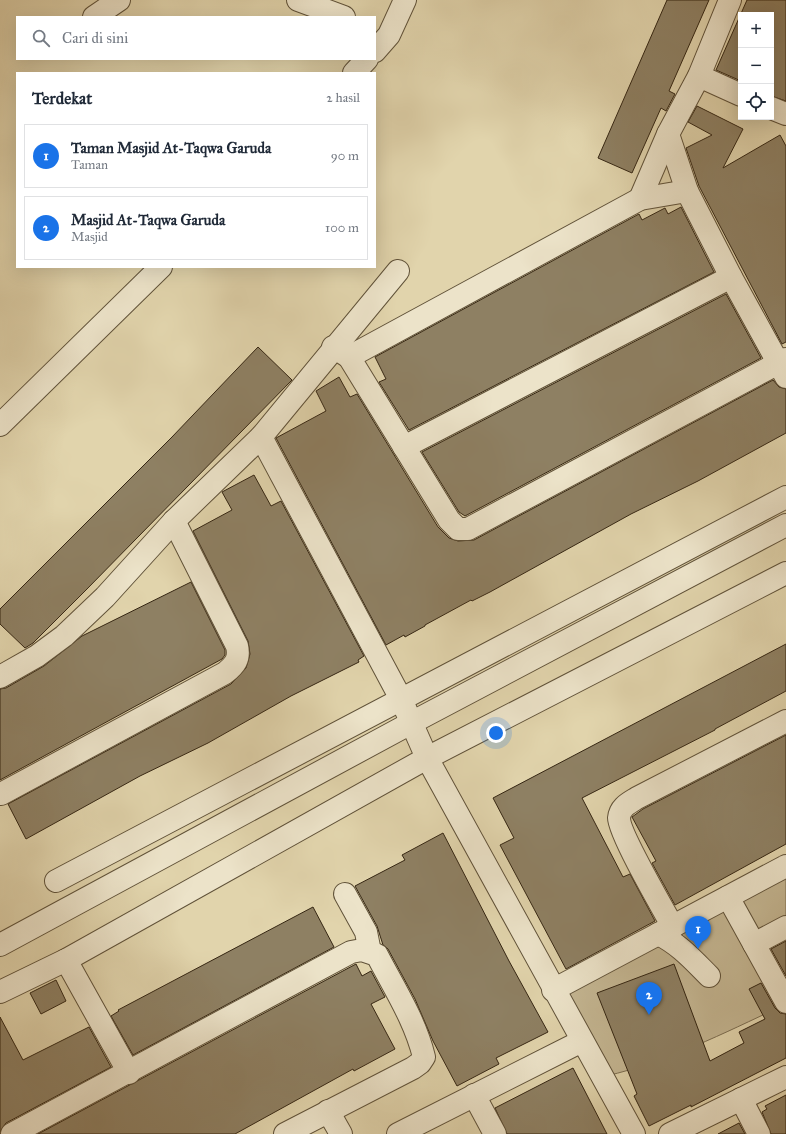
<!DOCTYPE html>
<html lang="id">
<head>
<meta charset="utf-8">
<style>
	body { margin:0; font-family:"IM FELL Great Primer",serif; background:#f2f2f3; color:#1f2937 }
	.controls { position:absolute; right:12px; top:12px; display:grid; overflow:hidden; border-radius:0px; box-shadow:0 4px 16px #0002 }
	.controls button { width:36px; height:36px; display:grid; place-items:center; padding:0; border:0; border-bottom:1px solid #e0e1e3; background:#fff; color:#1f2937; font:20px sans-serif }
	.you { position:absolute; left:496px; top:733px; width:14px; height:14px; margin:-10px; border:3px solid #fff; border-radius:50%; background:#1a73e8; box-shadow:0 0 0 6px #1a73e833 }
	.badge { display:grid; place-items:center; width:26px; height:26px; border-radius:50%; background:#1a73e8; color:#fff; font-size:13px; font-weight:700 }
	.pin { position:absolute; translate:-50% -33px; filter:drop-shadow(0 1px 2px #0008) }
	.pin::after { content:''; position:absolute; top:21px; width:14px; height:12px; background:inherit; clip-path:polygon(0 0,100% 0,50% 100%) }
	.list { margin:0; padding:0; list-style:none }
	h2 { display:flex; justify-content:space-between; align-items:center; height:52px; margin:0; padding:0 16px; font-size:17px }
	h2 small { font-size:13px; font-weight:400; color:#747a83 }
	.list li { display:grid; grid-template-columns:26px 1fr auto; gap:12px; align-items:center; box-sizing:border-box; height:64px; margin:0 8px 8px; padding:0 8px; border:1px solid #e0e1e3; border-radius:0px }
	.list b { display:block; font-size:15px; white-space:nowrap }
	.list p { margin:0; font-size:13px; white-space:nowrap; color:#747a83 }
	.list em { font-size:13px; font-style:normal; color:#747a83 }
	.icon { flex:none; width:22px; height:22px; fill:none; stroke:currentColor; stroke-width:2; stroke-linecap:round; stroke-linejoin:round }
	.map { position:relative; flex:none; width:786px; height:1134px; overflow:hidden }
	.search { position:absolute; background:#fff; box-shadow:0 4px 16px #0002; left:16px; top:16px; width:360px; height:44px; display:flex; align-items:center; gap:10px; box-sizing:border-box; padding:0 14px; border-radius:0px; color:#747a83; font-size:15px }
	.panel { position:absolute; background:#fff; box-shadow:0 4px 16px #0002; left:16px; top:72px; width:360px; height:196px; border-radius:0px }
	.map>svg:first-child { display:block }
	.green { fill:#c4b692; stroke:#7c6e52 }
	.building { fill:#8e8063; stroke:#352613 }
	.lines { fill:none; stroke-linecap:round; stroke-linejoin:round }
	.minor-casing { stroke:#605239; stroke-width:24 }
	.minor { stroke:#ece3c9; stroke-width:22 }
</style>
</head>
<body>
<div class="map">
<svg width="786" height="1134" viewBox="0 0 786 1134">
	<rect width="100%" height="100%" fill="#e1d4ac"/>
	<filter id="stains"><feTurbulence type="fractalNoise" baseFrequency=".005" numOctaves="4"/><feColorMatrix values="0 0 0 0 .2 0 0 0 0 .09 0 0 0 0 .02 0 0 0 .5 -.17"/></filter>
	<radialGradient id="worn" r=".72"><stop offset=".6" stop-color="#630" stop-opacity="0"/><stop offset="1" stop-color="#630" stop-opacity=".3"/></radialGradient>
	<g class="green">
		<path d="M786 866V924L753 942 731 895Z"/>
		<path d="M727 904 780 1007C724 1033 667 1062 606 1076L564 993Z"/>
	</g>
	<g class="building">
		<path d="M667 0H709L669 91 675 94 666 111 661 108 632 173 598 158Z"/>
		<path d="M747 0H786V101L771 96V15H741V81L716 70Z"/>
		<path d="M697 106 743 129 723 168 780 135 786 146V342L782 344 699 186 686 148 712 135 688 122Z"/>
		<path d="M681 207 714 272 409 430 379 382 386 379 375 357 639 214 642 220 665 208 668 214Z"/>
		<path d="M726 294 761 358 465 516 459 512 422 452Z"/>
		<path d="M258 347 292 380 86 590 33 643 25 648 0 624V609L172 437Z"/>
		<path d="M339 377 350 397 357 394 438 527 449 538 458 541 474 540 773 380 779 387 786 389V433L698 481 631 514 490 592 472 601 471 600 425 625V626L405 637 404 635 386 645 276 438 326 411 316 391Z"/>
		<path d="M254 475 271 506 281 501 364 656 358 660 359 662 291 696 208 743 140 776 26 839 8 804 231 684 246 668 250 654 248 641 193 531 232 510 222 492Z"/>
		<path d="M191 582 225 650V655L222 659 0 780V689L6 688 44 666 82 636Z"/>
		<path d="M786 644V691L715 729V730L582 798 623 877 630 874 655 921 566 969 500 845 514 838 493 798Z"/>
		<path d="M786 735V844L675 905 652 863 656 861 632 817 643 809Z"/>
		<path d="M443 833 509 961 548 1032 496 1058 499 1064 457 1086 433 1041 415 999 388 949 383 945 377 926 355 886 405 860 402 855Z"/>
		<path d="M313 907 334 947 133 1055 111 1016 119 1011 118 1010Z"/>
		<path d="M786 941V976L771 949Z"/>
		<path d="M356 964 362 976 371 971 385 997 371 1004 395 1049 354 1071 353 1069 235 1134H38Z"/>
		<path d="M674 964 710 1061 744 1043 739 1032 765 1019 749 989 761 983 775 1008 780 1013 786 1014V1058L691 1107V1105L649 1126 634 1096 637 1094 597 993Z"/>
		<path d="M56 980 66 1001 41 1014 30 993Z"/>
		<path d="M0 1017 23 1060 89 1027 111 1067 6 1123 0 1132Z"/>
		<path d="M573 1068 607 1134H507L495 1108Z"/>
		<path d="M786 1095V1134H771L762 1112 767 1109 765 1106Z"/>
		<path d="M739 1123 745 1134H718Z"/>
	</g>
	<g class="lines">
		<defs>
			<g id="minor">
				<path d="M298 0 344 17"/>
				<path d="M94 17 119 0"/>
				<path d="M375 51 389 35 405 0"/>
				<path d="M354 73 367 59"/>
				<path d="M699 76 741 95"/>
				<path d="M771 108 786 114"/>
				<path d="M668 134 687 191"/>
				<path d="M640 199 668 134 699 76 730 0"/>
				<path d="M333 347 349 357 640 199 687 191 731 277 786 377"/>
				<path d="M349 357 449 520 458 529H468L786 359"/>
				<path d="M0 425 161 267"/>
				<path d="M261 437 401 699 427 758 634 1134"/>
				<path d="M404 447 731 277"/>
				<path d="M0 677 37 656 64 636 105 597 174 521 261 437 398 271"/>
				<path d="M1 794 225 673C235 665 240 659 237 646L174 521"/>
				<path d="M56 881 786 497"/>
				<path d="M345 894 366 932 370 952"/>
				<path d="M728 897 786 1002"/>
				<path d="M673 927C663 909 619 833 619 818 620 807 629 803 637 798L786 721"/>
				<path d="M658 934C679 944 693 960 709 976"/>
				<path d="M754 944 786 927"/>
				<path d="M0 945 411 723 786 525"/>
				<path d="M66 960 129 1073"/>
				<path d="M553 990 786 866"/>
				<path d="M0 992 66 960 427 758 786 573"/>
				<path d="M474 1095 495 1134"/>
				<path d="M741 1099 759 1134"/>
				<path d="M328 1111 341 1134"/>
				<path d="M12 1134 351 952 362 950 377 955C394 988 415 1020 424 1057L420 1063 413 1068 285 1134"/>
				<path d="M398 1134 582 1041"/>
				<path d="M670 1134 786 1077"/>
			</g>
		</defs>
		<use href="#minor" class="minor-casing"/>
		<use href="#minor" class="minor"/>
	</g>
	<rect width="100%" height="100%" filter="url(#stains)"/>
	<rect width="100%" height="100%" fill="url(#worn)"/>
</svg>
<div class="controls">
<button>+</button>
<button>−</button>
<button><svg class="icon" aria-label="locate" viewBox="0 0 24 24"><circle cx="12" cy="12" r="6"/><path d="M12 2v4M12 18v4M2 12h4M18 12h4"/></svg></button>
</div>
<div class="you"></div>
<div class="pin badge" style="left:698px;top:949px">1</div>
<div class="pin badge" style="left:649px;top:1015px">2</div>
<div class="search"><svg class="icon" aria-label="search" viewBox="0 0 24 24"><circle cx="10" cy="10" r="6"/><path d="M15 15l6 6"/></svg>Cari di sini</div>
<section class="panel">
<h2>Terdekat<small>2 hasil</small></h2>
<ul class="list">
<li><span class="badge">1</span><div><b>Taman Masjid At-Taqwa Garuda</b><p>Taman</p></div><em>90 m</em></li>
<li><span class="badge">2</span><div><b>Masjid At-Taqwa Garuda</b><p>Masjid</p></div><em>100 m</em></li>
</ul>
</section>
</div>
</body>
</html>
